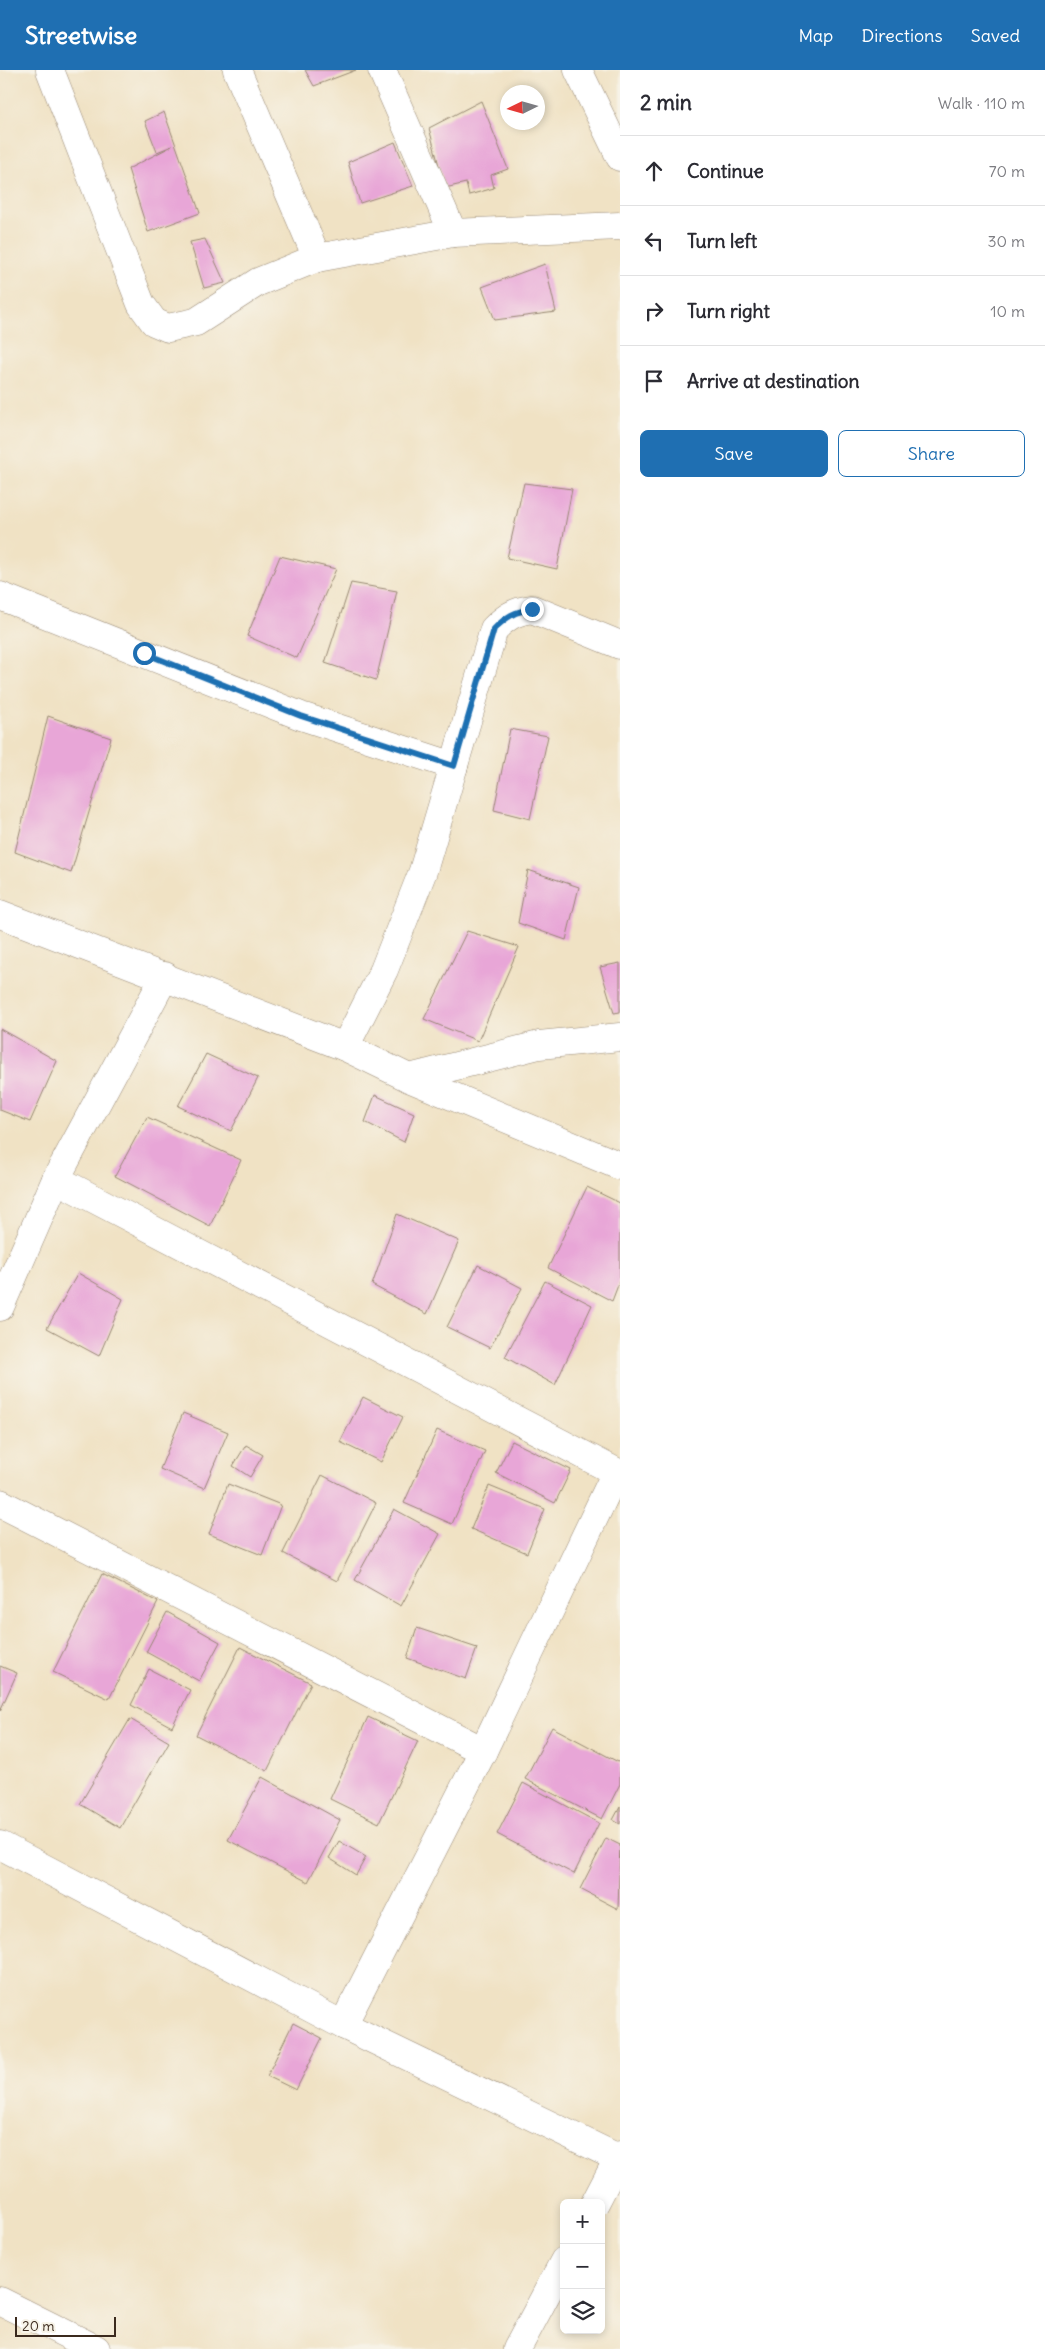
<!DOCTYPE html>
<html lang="en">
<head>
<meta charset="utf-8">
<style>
	body { margin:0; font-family:Delius,sans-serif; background:#f2f2f3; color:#2b2b33 }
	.controls { position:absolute; right:15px; bottom:15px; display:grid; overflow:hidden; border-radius:8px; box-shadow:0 2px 8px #0003 }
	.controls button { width:45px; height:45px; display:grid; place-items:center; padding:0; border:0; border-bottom:1px solid #e1e1e2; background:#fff; color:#2b2b33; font:25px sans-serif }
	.compass { position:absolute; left:500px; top:15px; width:45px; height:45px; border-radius:50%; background:#fff; box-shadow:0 2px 8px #0003; rotate:265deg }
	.scale { position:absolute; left:15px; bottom:12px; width:101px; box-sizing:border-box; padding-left:5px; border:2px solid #3b2a1e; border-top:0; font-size:14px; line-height:18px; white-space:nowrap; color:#3b2a1e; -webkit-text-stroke:4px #f7f3e8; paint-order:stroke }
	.stop { position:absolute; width:15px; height:15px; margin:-11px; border:4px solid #1f6fb2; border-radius:50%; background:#fff }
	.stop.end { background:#1f6fb2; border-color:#fff; box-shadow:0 1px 5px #0008 }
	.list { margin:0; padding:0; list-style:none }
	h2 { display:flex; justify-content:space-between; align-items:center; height:65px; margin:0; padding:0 20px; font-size:21px }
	h2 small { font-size:16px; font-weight:400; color:#7c7c81 }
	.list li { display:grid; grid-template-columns:32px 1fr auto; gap:15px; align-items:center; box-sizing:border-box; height:70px; padding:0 20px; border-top:1px solid #e1e1e2 }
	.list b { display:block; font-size:19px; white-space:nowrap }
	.list em { font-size:16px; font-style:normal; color:#7c7c81 }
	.actions { display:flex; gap:10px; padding:15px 20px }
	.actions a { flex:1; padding:11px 0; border:1px solid #1f6fb2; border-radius:8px; text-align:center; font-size:18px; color:#1f6fb2 }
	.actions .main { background:#1f6fb2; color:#fff }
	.icon { flex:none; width:28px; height:28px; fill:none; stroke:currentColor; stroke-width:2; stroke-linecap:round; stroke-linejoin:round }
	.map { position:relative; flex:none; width:620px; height:2279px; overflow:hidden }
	header { display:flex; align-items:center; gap:30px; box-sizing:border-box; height:70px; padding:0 25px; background:#1f6fb2; color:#fff }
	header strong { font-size:24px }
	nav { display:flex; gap:28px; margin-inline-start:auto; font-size:18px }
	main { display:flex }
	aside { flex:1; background:#fff }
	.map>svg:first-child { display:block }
	.building { fill:#e8a6d7 }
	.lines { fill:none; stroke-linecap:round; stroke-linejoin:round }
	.minor-casing { stroke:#968671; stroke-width:29 }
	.minor { stroke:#fff; stroke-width:28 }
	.route { stroke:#1f6fb2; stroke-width:6 }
</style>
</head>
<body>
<header>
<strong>Streetwise</strong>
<nav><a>Map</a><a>Directions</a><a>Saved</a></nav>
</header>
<main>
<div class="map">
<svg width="620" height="2279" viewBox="0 0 620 2279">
	<rect width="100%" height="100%" fill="#f7f3e8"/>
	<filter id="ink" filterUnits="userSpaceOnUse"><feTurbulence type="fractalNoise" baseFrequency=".02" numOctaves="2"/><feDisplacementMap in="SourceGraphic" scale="10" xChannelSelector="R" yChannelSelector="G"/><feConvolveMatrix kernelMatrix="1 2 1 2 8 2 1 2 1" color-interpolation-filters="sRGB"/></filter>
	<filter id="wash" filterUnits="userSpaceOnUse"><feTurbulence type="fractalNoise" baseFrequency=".0096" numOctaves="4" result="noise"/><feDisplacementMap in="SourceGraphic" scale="20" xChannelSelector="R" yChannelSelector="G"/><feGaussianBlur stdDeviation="1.12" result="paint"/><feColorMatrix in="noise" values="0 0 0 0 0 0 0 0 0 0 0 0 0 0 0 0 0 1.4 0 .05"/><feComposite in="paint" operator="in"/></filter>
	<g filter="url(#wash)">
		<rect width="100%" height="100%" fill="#f0e2c4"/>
		<g id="blocks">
			<g class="building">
				<path d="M305 0H356L314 16Z"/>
				<path d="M481 31 508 99 491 105 494 118 469 125 466 113 445 118 429 58Z"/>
				<path d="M164 42 200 143 148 162 128 99 172 76 157 82 145 51Z"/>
				<path d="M395 72 413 116 360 133 348 92Z"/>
				<path d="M205 169 225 213 204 218 190 172Z"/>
				<path d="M545 194 556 242 495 250 482 217Z"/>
				<path d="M524 413 572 419 557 499 507 488Z"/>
				<path d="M280 486 336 499 297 588 247 566Z"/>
				<path d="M351 513 397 521 376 610 325 593Z"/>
				<path d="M48 646 111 668 71 803 15 782Z"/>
				<path d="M510 659 548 666 530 749 494 740Z"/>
				<path d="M528 800 579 817 566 870 518 853Z"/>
				<path d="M467 861 519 877 478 971 424 949Z"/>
				<path d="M620 893V942L614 943 600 897Z"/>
				<path d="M0 959 57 991 30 1052 0 1040Z"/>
				<path d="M206 984 258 1008 231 1061 178 1036Z"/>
				<path d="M375 1025 414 1043 404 1072 365 1052Z"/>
				<path d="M147 1047 241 1090 210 1156 115 1106Z"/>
				<path d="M587 1117 620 1133V1210L612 1231 548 1198Z"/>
				<path d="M397 1144 459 1171 427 1244 372 1215Z"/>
				<path d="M478 1195 522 1218 490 1278 447 1257Z"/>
				<path d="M78 1203 123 1229 99 1286 47 1258Z"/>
				<path d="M545 1211 592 1235 555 1315 505 1287Z"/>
				<path d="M363 1327 403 1347 381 1392 340 1372Z"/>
				<path d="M183 1343 228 1362 204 1418 160 1399Z"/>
				<path d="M437 1360 485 1381 452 1454 404 1433Z"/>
				<path d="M512 1371 571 1400 555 1433 496 1403Z"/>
				<path d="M246 1375 263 1385 250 1407 233 1396Z"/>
				<path d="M322 1405 376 1433 337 1511 283 1483Z"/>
				<path d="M228 1414 281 1435 262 1485 209 1464Z"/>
				<path d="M489 1416 545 1439 527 1483 471 1459Z"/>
				<path d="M394 1439 440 1464 401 1536 355 1510Z"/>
				<path d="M102 1504 158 1532 109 1629 53 1602Z"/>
				<path d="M167 1542 220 1572 199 1611 146 1582Z"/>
				<path d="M417 1558 477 1578 466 1609 407 1588Z"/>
				<path d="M240 1577 311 1613 267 1701 196 1665Z"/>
				<path d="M0 1596 17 1603 0 1641Z"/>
				<path d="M149 1599 190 1620 172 1657 131 1635Z"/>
				<path d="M368 1647 418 1671 379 1753 330 1729Z"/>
				<path d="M130 1649 169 1672 120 1758 80 1734Z"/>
				<path d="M552 1657 620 1693V1714L602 1749 525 1709Z"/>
				<path d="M262 1707 340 1750 308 1812 228 1770Z"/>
				<path d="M523 1713 599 1753 574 1804 497 1764Z"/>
				<path d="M620 1737V1754L613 1750Z"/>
				<path d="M606 1768 620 1775 618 1839 580 1819Z"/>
				<path d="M339 1771 366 1787 356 1805 329 1788Z"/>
				<path d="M293 1953 322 1968 296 2020 267 2006Z"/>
			</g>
		</g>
	</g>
	<g filter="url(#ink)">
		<use href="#blocks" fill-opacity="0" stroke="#968671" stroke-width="1"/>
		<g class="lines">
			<defs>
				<g id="minor">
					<path d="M50 0 141 234 154 252 168 258 196 252 258 212 317 188 453 163 620 156"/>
					<path d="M237 0 317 188"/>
					<path d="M382 0 453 163"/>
					<path d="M578 0 620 87"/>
					<path d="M0 526 301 646 454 696"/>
					<path d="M0 844 345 977 409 1008 620 1096"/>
					<path d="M345 977 384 900 423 801 494 559C506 547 515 541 532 539L620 575"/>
					<path d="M409 1008 539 975 620 967"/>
					<path d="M56 1109 620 1404"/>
					<path d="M0 1237 56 1109 165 906"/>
					<path d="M0 1433 483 1681"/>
					<path d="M0 1775 343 1955 620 2089"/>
					<path d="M343 1955 483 1681 616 1402"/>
					<path d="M595 2133 620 2085"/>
					<path d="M0 2231 96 2279"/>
					<path d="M517 2279 564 2191"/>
				</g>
			</defs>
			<use href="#minor" class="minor-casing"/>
			<use href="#minor" class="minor"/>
		</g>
	</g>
	<g class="lines" filter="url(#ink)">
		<path class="route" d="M144 583 301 646 454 696 494 559C506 547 515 541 532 539"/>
	</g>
</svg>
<div class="controls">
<button>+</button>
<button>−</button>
<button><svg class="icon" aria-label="layers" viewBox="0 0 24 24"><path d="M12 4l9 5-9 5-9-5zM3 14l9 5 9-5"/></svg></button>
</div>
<svg class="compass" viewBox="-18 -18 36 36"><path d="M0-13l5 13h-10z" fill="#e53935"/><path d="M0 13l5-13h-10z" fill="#7c7c81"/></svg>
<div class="scale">20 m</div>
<div class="stop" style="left:144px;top:583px"></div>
<div class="stop end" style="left:532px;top:539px"></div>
</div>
<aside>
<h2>2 min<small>Walk · 110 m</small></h2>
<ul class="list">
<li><svg class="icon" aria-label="ahead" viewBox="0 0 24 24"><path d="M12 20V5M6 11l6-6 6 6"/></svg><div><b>Continue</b></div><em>70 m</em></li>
<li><svg class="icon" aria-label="left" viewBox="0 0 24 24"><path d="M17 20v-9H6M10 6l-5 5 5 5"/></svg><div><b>Turn left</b></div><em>30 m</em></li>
<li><svg class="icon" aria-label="right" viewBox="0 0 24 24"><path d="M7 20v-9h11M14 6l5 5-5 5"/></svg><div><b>Turn right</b></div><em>10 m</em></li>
<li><svg class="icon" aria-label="arrive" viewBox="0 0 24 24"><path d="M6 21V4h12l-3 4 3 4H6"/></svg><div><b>Arrive at destination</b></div></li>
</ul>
<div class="actions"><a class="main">Save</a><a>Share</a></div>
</aside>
</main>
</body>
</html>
